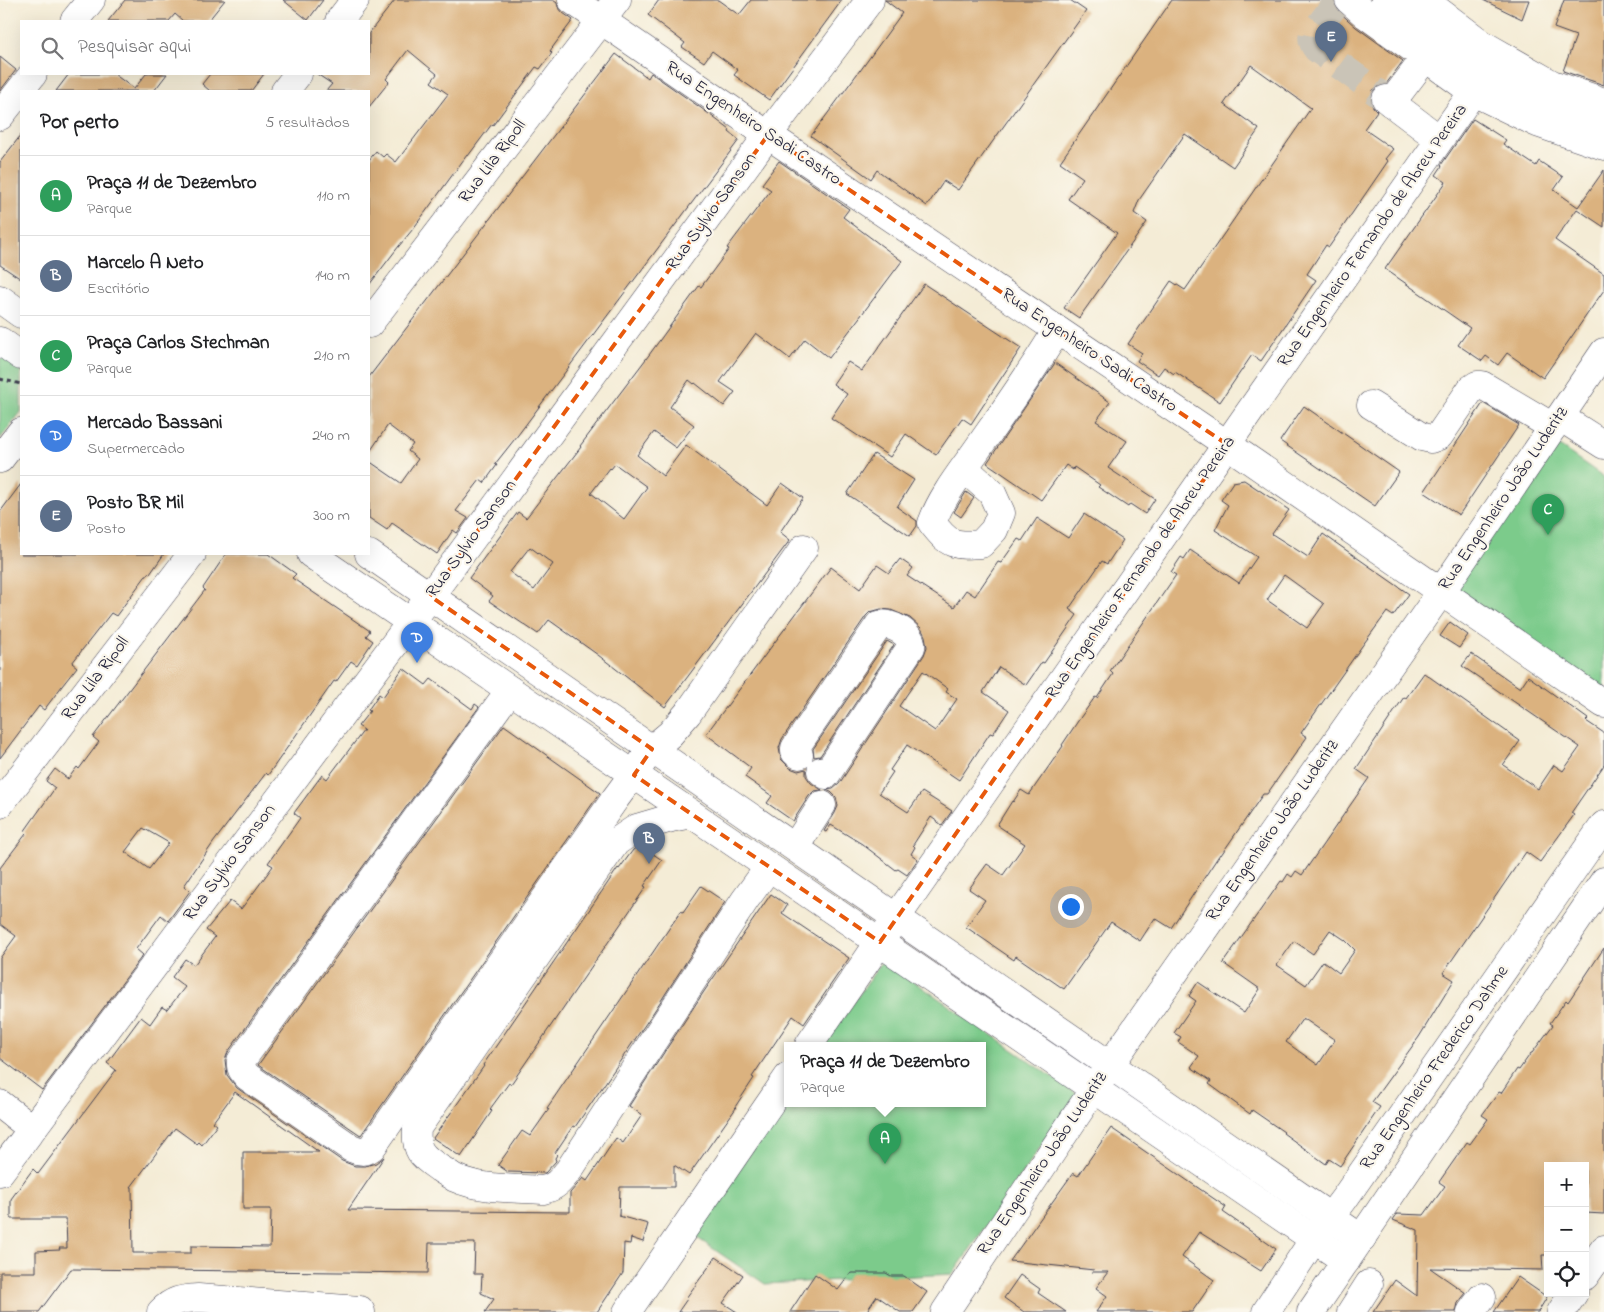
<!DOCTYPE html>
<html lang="pt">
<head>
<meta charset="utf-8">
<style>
	body { margin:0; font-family:"Indie Flower",sans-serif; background:#f2f2f2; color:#202124 }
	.controls { position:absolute; right:15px; bottom:15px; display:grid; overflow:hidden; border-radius:0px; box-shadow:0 5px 20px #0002 }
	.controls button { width:45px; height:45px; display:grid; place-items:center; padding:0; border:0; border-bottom:1px solid #e0e0e0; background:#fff; color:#202124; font:25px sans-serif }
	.you { position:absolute; left:1070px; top:906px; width:18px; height:18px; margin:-12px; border:4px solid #fff; border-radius:50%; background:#1a73e8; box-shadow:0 0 0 8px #1a73e833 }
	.badge { display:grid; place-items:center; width:32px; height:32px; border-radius:50%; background:#c8321e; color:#fff; font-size:16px; font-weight:700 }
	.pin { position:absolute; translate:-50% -41px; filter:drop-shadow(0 1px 2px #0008) }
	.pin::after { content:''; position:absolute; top:26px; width:18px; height:15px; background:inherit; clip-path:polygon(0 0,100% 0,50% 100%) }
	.popup { position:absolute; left:784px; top:1042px; width:202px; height:65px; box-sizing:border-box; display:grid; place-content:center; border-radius:0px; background:#fff; filter:drop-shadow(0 1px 4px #0005); font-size:16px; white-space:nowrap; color:#757577 }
	.popup b { font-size:19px; color:#202124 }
	.popup::after { content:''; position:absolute; left:50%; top:100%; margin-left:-10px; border:10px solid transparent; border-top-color:#fff }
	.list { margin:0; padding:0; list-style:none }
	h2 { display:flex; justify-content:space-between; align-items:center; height:65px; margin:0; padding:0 20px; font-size:21px }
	h2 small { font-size:16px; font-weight:400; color:#757577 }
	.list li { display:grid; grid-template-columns:32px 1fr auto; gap:15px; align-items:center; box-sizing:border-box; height:80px; padding:0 20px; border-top:1px solid #e0e0e0 }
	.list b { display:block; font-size:19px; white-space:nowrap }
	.list p { margin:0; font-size:16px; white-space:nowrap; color:#757577 }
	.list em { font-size:16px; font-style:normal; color:#757577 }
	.icon { flex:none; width:28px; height:28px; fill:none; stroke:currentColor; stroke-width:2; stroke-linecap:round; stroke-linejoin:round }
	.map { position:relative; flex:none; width:1604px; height:1312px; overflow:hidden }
	.search { position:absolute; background:#fff; box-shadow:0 5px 20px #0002; left:20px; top:20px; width:350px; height:55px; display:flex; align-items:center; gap:12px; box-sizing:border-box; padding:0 18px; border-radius:0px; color:#757577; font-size:19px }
	.panel { position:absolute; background:#fff; box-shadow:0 5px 20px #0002; left:20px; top:90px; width:350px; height:465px; border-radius:0px }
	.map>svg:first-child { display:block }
	.green { fill:#7ccb8b; stroke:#4f7663 }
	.building { fill:#dbb27f; fill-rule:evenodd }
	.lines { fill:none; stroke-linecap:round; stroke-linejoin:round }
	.minor-tunnel { stroke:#cac4b7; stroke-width:28; stroke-dasharray:28 14; stroke-linecap:butt }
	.minor-casing { stroke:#424052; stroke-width:29 }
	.major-casing { stroke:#424052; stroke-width:29 }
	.path { stroke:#424052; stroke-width:3; stroke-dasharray:4 4; stroke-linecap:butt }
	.minor { stroke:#fff; stroke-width:28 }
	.major { stroke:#fff; stroke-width:28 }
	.marked { fill:none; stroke:#e8590c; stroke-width:4; stroke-dasharray:10 6; stroke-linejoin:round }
	.labels { text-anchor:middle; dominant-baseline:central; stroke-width:4.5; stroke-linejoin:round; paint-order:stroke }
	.street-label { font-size:18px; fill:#22223b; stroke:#fbf7ec }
</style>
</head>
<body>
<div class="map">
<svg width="1604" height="1312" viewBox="0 0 1604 1312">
	<rect width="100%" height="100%" fill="#fbf7ec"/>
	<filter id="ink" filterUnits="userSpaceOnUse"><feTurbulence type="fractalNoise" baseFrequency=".02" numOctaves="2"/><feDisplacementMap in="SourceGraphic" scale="10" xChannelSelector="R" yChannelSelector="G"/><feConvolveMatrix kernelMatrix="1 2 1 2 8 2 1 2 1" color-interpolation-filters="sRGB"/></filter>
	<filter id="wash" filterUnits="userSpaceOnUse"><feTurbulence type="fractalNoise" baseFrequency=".0096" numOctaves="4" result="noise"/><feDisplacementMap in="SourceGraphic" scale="20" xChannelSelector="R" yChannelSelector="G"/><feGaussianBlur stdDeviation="1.12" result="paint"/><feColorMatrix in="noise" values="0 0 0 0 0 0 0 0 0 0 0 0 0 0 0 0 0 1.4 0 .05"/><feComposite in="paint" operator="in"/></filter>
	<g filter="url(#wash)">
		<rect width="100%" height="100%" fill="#f4ecd6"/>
		<g class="green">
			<path d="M0 353 21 368V412L0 439Z"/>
			<path d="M1555 443 1604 477V696L1453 592Z"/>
			<path d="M883 960 1077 1094 953 1274 765 1284 693 1235 787 1098 788 1103H982V1045H824Z"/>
		</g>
		<g id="blocks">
			<g class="building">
				<path d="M125 0H225L208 21H183L175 14 169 21H108Z"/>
				<path d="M283 0H323L308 20Z"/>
				<path d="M395 0H553L557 3 558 7 563 13 573 20 555 44 550 51 552 53 540 69 536 67 493 125 492 124 468 156 467 155 413 229 399 246 369 285V160L376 151 383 157 386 154 396 162 448 94 431 82 437 74 408 50 386 79 389 82 369 107V91H326L332 84 317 74H369V33Z"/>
				<path d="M659 0H718L739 15 751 0H842L769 100 734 75 738 70 712 51 704 62 682 47 685 43 648 15Z"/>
				<path d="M885 0H1070L1086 11 958 190 944 181 927 206 877 170 871 179 811 136 860 70V71L902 13Z"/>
				<path d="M1172 0H1334V5L1338 11 1356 27 1403 61 1386 84 1379 85 1373 90 1371 97V105L1377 111 1364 129 1393 149 1385 159 1388 161 1329 247 1326 245 1307 274 1316 280 1261 361 1252 355 1220 402 1175 372 1174 374 1164 367 1158 375 1137 361 1142 353 1128 344 1171 281 1185 290 1311 108 1251 65 1224 104 1259 129 1233 167 1185 134 1139 200 1134 213 1147 222 1079 318 1064 308 1117 233 1068 199 1083 178 1060 162Z"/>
				<path d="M1483 0H1529L1522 19Z"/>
				<path d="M1564 0H1604V85L1563 71 1576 36 1554 28Z"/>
				<path d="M616 54 648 78 651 73 701 108 730 130 729 132 739 140 518 435 495 464 497 465 484 483 480 480 456 511 468 518 457 533 453 530 437 554 392 523 387 530 369 518V461L401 483 418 459 408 451 413 444 388 425 369 453V377Z"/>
				<path d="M0 57 16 70 0 91Z"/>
				<path d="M69 74H114L134 89 146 74H167L154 91H56Z"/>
				<path d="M210 74H264L251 91H210L202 84Z"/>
				<path d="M1473 119 1506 140 1503 144 1536 166 1539 161 1563 177 1554 190 1578 207 1604 170V227L1577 209 1555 240 1604 274V290L1543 378 1507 353 1498 365 1486 356 1482 361 1458 345 1470 328 1385 269 1446 182 1436 175 1442 166 1441 165Z"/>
				<path d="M21 135V279L0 265V162Z"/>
				<path d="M779 161 849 209 843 217 902 261 829 358 805 339 790 359 756 333 720 382 735 392 724 406 695 383 694 384 689 380 670 407 694 425 676 448 654 432 637 455 663 476 686 445 767 505 782 483 803 498 780 532 790 540 665 707 598 655 549 620 538 634 489 601 493 596 469 578 518 512 526 518 581 447 580 446 649 355 699 286 701 287 729 249 727 248 771 190 762 184ZM615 464 647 487 624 519 591 493 610 468 611 469ZM530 547 553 564 534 590 510 572Z"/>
				<path d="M924 284 1021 348 971 424 962 418 936 455 906 434 890 457 831 418 847 394 833 384 848 362 862 371Z"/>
				<path d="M1055 363 1110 402 1096 421 1127 441 1108 468 1155 499 1145 514 1130 504 1128 507 1098 487 1100 485 1074 467 1073 470 1066 465 1041 500 987 463Z"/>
				<path d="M1483 403 1519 425 1459 515 1424 492Z"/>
				<path d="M1304 406 1399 472 1375 506 1280 441Z"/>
				<path d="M874 454 914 480 897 507 917 521V526L910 536 847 494Z"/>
				<path d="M1244 480 1289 510 1272 534 1308 557 1323 534 1409 594 1393 616 1387 612 1362 646 1301 733 1307 737 1267 794H1263L1221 855 1220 854 1171 928 1155 918 1140 941 1111 922 1064 989 1016 956 1014 960 966 927 985 900 969 889 987 864 1003 875 1025 844 997 825 1012 801 1013 802 1021 790 1029 795 1063 746 1062 745 1078 721 1095 697 1097 698 1113 674 1110 671 1176 575 1171 572 1181 557 1184 559 1190 550 1239 583 1257 557 1215 530 1228 505 1221 500 1233 482ZM1284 575 1324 604 1307 628 1267 600Z"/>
				<path d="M21 484V554H164L150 574 148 573 116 616 111 613 72 663 77 667 62 686 44 710 39 706 0 758V512Z"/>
				<path d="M966 492 974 498 961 517 954 512Z"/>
				<path d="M1084 514 1123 540 1107 564 1102 561 1069 609 1077 615 1044 663 1042 662 1026 685 999 667 983 692 1009 710 993 734 990 733 959 780 907 745 890 770 893 772 879 793 908 812 922 792 952 811 942 825 931 817 913 845 915 847 911 854 918 859 907 875 898 869 896 870 862 844 831 825 826 832 824 831 835 813 838 806 836 797 831 792 826 790 833 789 839 784 924 655 927 647 925 636 921 628 910 618 891 610 881 609 870 612 866 616 782 739 779 748 781 759 790 768 798 771 806 769V776L811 783 822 790 814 791 809 796 793 821 767 803 772 796 745 777 751 768 706 734 831 567 860 589 877 565 889 573 900 559 913 568 907 576 954 607 966 590 975 596 998 562 1001 563 1018 539 1022 541 1037 518 1068 538ZM923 671 948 689 946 692 957 699 935 731 899 706Z"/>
				<path d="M226 554H268L296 574 292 578 370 631 366 636 373 641 357 665 351 661 336 682 334 681 268 775 266 773 213 843 184 886 190 891 168 921 161 915 136 949 143 955 42 1090 0 1058V958L16 936 0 924V868L26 834 24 832 55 788 46 781 55 769 68 779 77 767 79 769 99 742 93 737 205 590 203 588ZM143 828 169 843 149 869 125 852Z"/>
				<path d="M1450 622 1468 635 1459 648 1440 636Z"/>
				<path d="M887 641 894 645 820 756 814 757 813 749Z"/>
				<path d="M1471 654 1520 688 1528 676 1588 719 1586 721 1604 733V765L1571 813 1574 815 1540 862 1526 852 1443 973 1454 980 1419 1037 1372 1102 1380 1107 1340 1166 1329 1159 1326 1164 1283 1133 1284 1132 1252 1110 1250 1114 1209 1084 1211 1081 1191 1067 1199 1056 1178 1042 1181 1037 1174 1033 1196 1001 1189 996 1198 982 1244 1013 1260 989 1223 963 1281 881 1283 882 1288 874 1292 877 1296 871 1302 875 1369 778 1356 769 1404 697 1406 698 1424 673 1520 741 1503 765 1538 789 1554 765 1563 771 1580 747 1462 666ZM1330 930 1345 940 1355 950 1339 973 1323 961 1306 985 1277 965 1294 941 1313 954ZM1303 1018 1335 1040 1318 1065 1286 1042Z"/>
				<path d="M403 668 426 685 431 679 472 709 475 704 479 707 228 1052 225 1060 227 1075 237 1088 342 1161 355 1166H365L376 1163 384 1157 348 1210 570 1212V1193L583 1178 587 1181 616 1138 623 1143 642 1115 629 1106 703 993 771 894 787 905 782 913 849 958 804 1024 793 1016 752 1077 754 1078 735 1107 736 1108 689 1175 674 1165V1187H620L619 1216 648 1224 643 1242 631 1238 630 1244 624 1243 623 1273 597 1312H485L494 1299 481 1293 482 1274H474L475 1243H429L428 1273 71 1269 39 1312H0V1272H36V1251L60 1250 59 1248H67L66 1219H11V1199L33 1169 38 1174 116 1070 107 1063 141 1017 150 1024 162 1007 167 1010 185 987 172 977 185 959 194 965 215 937 206 930 230 901 241 909 254 892 273 866 268 863 300 818 294 813 322 775 327 779 364 730 358 726 370 711 368 710 379 694 383 697ZM235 1092 319 1152H243V1209H271L270 1247 191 1246V1253H133L132 1187H131L175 1128 197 1144 199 1142 202 1145 217 1125 213 1122Z"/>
				<path d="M504 725 600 793 361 1135 359 1134 258 1065Z"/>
				<path d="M640 845 662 860 644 886 646 887 511 1084 509 1083 490 1109 492 1111 461 1157 433 1138 484 1066 483 1065 618 868 619 869 633 850Z"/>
				<path d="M701 886 725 902 653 1013 575 1127 573 1126 555 1153 557 1155 555 1158 556 1161 545 1173 508 1172 498 1165 522 1131 530 1136 549 1109 547 1108 681 911 683 912Z"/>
				<path d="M1604 948V1214L1585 1213V1166H1548V1255H1542L1543 1270 1430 1268 1466 1293 1458 1303 1456 1312H1373L1395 1280 1417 1296 1418 1230 1393 1220 1397 1214 1424 1215 1445 1186 1439 1182 1467 1142 1470 1144 1488 1119 1482 1115 1499 1092 1501 1093 1517 1069 1519 1070 1531 1053H1532L1553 1025 1550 1023 1566 1000 1568 1002Z"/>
				<path d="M1111 1128 1226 1207 1223 1212 1276 1249 1261 1271 1199 1232 1182 1257 1214 1280 1192 1312H1096L1107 1296 1096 1288 1108 1272H1092L1094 1270 1010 1261 1073 1173 1078 1176Z"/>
				<path d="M716 1257 743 1275 723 1303 737 1312H678L687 1299 686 1298Z"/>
				<path d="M851 1273H886L891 1276H904L927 1292 913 1312H900L877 1296 866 1312H790L815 1274 838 1290Z"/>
				<path d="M1020 1275 1040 1289 1038 1293 1066 1312H1024L1004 1298Z"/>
				<path d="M1518 1277 1547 1297 1538 1312H1494Z"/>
			</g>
		</g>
	</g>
	<g filter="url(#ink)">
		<use href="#blocks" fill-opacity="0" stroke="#424052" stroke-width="1"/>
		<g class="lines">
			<path class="minor-tunnel" d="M1337 2 1313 34C1311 40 1313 44 1317 49L1386 99"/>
			<defs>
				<g id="minor">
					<path d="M572 0 768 135 1228 445 1604 704"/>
					<path d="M1385 0 1444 43 1545 103 1604 124"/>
					<path d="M74 21 91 0"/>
					<path d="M339 21 355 0"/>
					<path d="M285 91 298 74"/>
					<path d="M1386 99 1439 139"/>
					<path d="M1391 103 1426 57"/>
					<path d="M0 116 33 74"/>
					<path d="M0 299 21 314"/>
					<path d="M369 324 617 0"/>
					<path d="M0 341 21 356"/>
					<path d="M1371 405 1422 437 1431 439 1439 436 1471 389 1477 385H1482L1553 427"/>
					<path d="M1560 417 1604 445"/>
					<path d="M0 459 21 432"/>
					<path d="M964 468 992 493 1001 513 994 530 981 544C954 546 949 545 932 523 942 496 960 474 976 451 1004 411 1032 372 1057 330"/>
					<path d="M311 554 1346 1261"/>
					<path d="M369 554 1362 1239"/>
					<path d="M510 690 241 1061C240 1068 242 1071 248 1077L351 1148C359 1151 364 1153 372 1147L615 799 652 749 670 734 688 713 804 548"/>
					<path d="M799 755 795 752V748L879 625C890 621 914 635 911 647L826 775 821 771"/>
					<path d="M0 804 192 554"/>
					<path d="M692 814 671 818 637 828 616 842 417 1128C415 1150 421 1156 439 1168 444 1171 450 1175 455 1178 482 1190 515 1188 543 1190 556 1187 561 1180 569 1170L745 900 769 867"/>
					<path d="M795 847 822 805"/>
					<path d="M809 1045 896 918 1473 92 1444 43"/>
					<path d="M0 1104 31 1128"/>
					<path d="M0 1172 411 622 768 135 870 0"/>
					<path d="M1585 1276 1604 1249"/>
					<path d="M161 1312C173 1300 181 1299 198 1298L360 1310 361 1312"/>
					<path d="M627 1312 788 1077"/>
					<path d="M945 1312 1110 1065 1441 592 1604 352"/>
					<path d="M1266 1312 1314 1239 1344 1199 1604 825"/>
					<path d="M1311 1312 1604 881"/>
					<path d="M1351 1312 1369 1284"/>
					<path d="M1471 1312 1482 1297"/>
					<path d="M1561 1312 1574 1293"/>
				</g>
				<g id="major">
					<path d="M1349 0 1366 15 1473 92 1537 123 1604 146"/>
					<path d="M1424 0 1482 44 1552 84 1604 102"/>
				</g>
			</defs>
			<use href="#minor" class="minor-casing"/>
			<use href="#major" class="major-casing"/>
			<path class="path" d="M0 379 21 384"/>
			<use href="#minor" class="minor"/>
			<use href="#major" class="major"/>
		</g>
	</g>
	<path class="marked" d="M768 135 1228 445 880 942 634 775 652 749 430 596Z"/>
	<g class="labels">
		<g class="street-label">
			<text transform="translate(753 124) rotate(34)">Rua Engenheiro Sadi Castro</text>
			<text transform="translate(493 162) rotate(-53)">Rua Lila Ripoll</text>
			<text transform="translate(712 212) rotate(-54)">Rua Sylvio Sanson</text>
			<text transform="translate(1373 236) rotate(-55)">Rua Engenheiro Fernando de Abreu Pereira</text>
			<text transform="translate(1089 351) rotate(34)">Rua Engenheiro Sadi Castro</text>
			<text transform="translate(1504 499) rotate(-56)">Rua Engenheiro João Luderitz</text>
			<text transform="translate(472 539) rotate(-54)">Rua Sylvio Sanson</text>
			<text transform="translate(1141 568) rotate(-55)">Rua Engenheiro Fernando de Abreu Pereira</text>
			<text transform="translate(96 679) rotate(-53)">Rua Lila Ripoll</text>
			<text transform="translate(1273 831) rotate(-55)">Rua Engenheiro João Luderitz</text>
			<text transform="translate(230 863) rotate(-53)">Rua Sylvio Sanson</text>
			<text transform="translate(1435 1068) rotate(-55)">Rua Engenheiro Frederico Dahme</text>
			<text transform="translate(1043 1164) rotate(-56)">Rua Engenheiro João Luderitz</text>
		</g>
	</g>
</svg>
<div class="controls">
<button>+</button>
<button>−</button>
<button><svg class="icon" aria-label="locate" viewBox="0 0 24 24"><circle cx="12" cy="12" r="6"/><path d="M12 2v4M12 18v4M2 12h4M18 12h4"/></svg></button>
</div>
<div class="you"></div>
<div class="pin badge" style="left:885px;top:1164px;background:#2e9e5b">A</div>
<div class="popup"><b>Praça 11 de Dezembro</b>Parque</div>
<div class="pin badge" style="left:649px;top:864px;background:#5c6f8a">B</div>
<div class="pin badge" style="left:1548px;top:535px;background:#2e9e5b">C</div>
<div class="pin badge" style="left:417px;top:663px;background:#3f7fe0">D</div>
<div class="pin badge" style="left:1331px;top:62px;background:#5c6f8a">E</div>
<div class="search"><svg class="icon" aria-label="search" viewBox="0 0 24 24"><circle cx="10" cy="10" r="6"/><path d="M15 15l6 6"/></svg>Pesquisar aqui</div>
<section class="panel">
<h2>Por perto<small>5 resultados</small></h2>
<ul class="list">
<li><span class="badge" style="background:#2e9e5b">A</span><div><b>Praça 11 de Dezembro</b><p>Parque</p></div><em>110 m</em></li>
<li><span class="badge" style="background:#5c6f8a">B</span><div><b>Marcelo A Neto</b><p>Escritório</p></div><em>140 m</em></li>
<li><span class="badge" style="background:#2e9e5b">C</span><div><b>Praça Carlos Stechman</b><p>Parque</p></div><em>210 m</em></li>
<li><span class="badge" style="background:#3f7fe0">D</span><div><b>Mercado Bassani</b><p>Supermercado</p></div><em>240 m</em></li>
<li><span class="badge" style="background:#5c6f8a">E</span><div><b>Posto BR Mil</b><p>Posto</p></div><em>300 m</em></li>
</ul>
</section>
</div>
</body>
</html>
